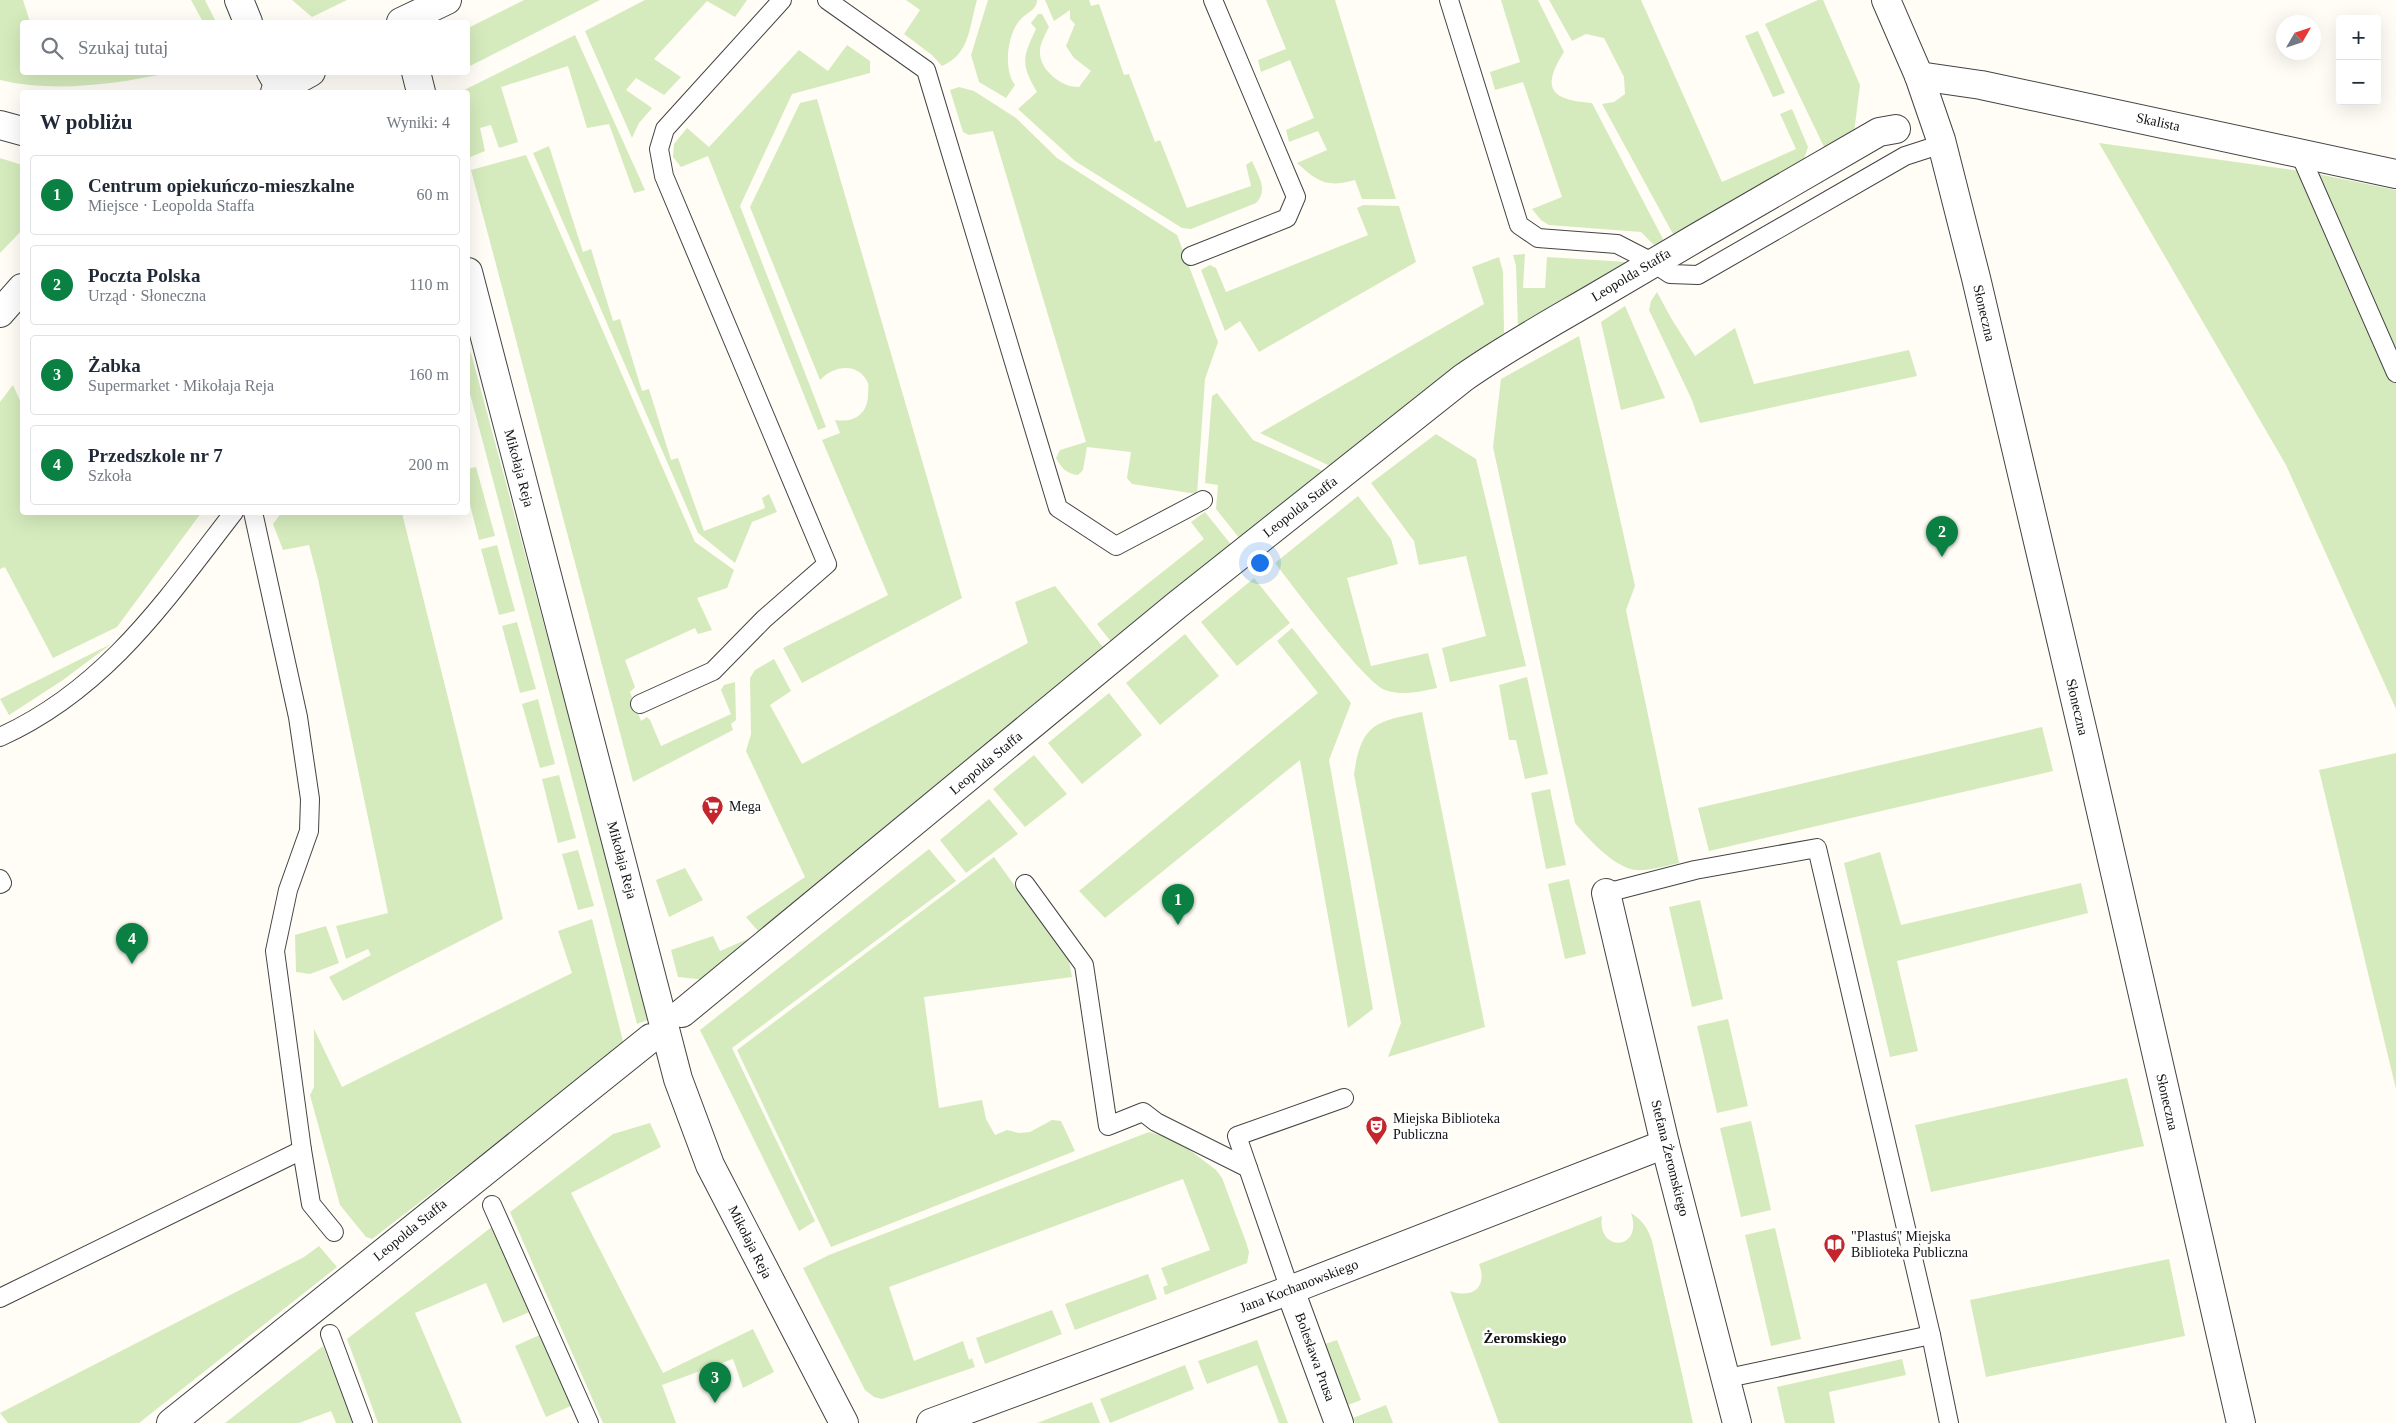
<!DOCTYPE html>
<html lang="pl">
<head>
<meta charset="utf-8">
<style>
	body { margin:0; font-family:"Times New Roman",serif; background:#f6f6f7; color:#1f2937 }
	.controls { position:absolute; right:15px; top:15px; display:grid; overflow:hidden; border-radius:5px; box-shadow:0 5px 20px #0002 }
	.controls button { width:45px; height:45px; display:grid; place-items:center; padding:0; border:0; border-bottom:1px solid #e0e1e3; background:#fff; color:#1f2937; font:25px sans-serif }
	.compass { position:absolute; left:2276px; top:15px; width:45px; height:45px; border-radius:50%; background:#fff; box-shadow:0 5px 20px #0002; rotate:51deg }
	.you { position:absolute; left:1259px; top:562px; width:18px; height:18px; margin:-12px; border:4px solid #fff; border-radius:50%; background:#1a73e8; box-shadow:0 0 0 8px #1a73e833 }
	.badge { display:grid; place-items:center; width:32px; height:32px; border-radius:50%; background:#0b8043; color:#fff; font-size:16px; font-weight:700 }
	.pin { position:absolute; translate:-50% -41px; filter:drop-shadow(0 1px 2px #0008) }
	.pin::after { content:''; position:absolute; top:26px; width:18px; height:15px; background:inherit; clip-path:polygon(0 0,100% 0,50% 100%) }
	.list { margin:0; padding:0; list-style:none }
	h2 { display:flex; justify-content:space-between; align-items:center; height:65px; margin:0; padding:0 20px; font-size:21px }
	h2 small { font-size:16px; font-weight:400; color:#747a83 }
	.list li { display:grid; grid-template-columns:32px 1fr auto; gap:15px; align-items:center; box-sizing:border-box; height:80px; margin:0 10px 10px; padding:0 10px; border:1px solid #e0e1e3; border-radius:5px }
	.list b { display:block; font-size:19px; white-space:nowrap }
	.list p { margin:0; font-size:16px; white-space:nowrap; color:#747a83 }
	.list em { font-size:16px; font-style:normal; color:#747a83 }
	.icon { flex:none; width:28px; height:28px; fill:none; stroke:currentColor; stroke-width:2; stroke-linecap:round; stroke-linejoin:round }
	.map { position:relative; flex:none; width:2396px; height:1423px; overflow:hidden }
	.search { position:absolute; background:#fff; box-shadow:0 5px 20px #0002; left:20px; top:20px; width:450px; height:55px; display:flex; align-items:center; gap:12px; box-sizing:border-box; padding:0 18px; border-radius:5px; color:#747a83; font-size:19px }
	.panel { position:absolute; background:#fff; box-shadow:0 5px 20px #0002; left:20px; top:90px; width:450px; height:425px; border-radius:5px }
	.map>svg:first-child { display:block }
	.green { fill:#d5ebbd }
	.lines { fill:none; stroke-linecap:round; stroke-linejoin:round }
	.service-casing { stroke:#444; stroke-width:20 }
	.pedestrian-casing { stroke:#444; stroke-width:30 }
	.minor-casing { stroke:#444; stroke-width:30 }
	.tertiary-casing { stroke:#444; stroke-width:30 }
	.service { stroke:#fff; stroke-width:18 }
	.pedestrian { stroke:#fff; stroke-width:28 }
	.minor { stroke:#fff; stroke-width:28 }
	.tertiary { stroke:#fff; stroke-width:28 }
	.labels { text-anchor:middle; dominant-baseline:central; stroke-width:5; stroke-linejoin:round; paint-order:stroke }
	.street-label { font-size:14px; fill:#111; stroke:#fff }
	.poi-label { font-size:14px; fill:#111; stroke:#fff; text-anchor:start }
	.neighbourhood-label { font-size:15px; font-weight:bold; fill:#111; stroke:#fff }
</style>
</head>
<body>
<div class="map">
<svg width="2396" height="1423" viewBox="0 0 2396 1423">
	<rect width="100%" height="100%" fill="#fffdf5"/>
	<g class="green">
		<path d="M0 0H23L30 22H22V72L169 73C114 84 55 93 0 80Z"/>
		<path d="M191 0H205L216 22H203Z"/>
		<path d="M292 0H347L312 17Z"/>
		<path d="M524 0H600L468 67V28Z"/>
		<path d="M645 0H747L735 17 707 1 654 59 681 77 664 95 636 78 626 90 652 108 639 123 632 138 585 31Z"/>
		<path d="M906 0H977C969 27 970 54 942 66L932 55 904 34 920 10Z"/>
		<path d="M988 0H1037C1037 10 1026 13 1021 19 1007 33 1003 70 1015 85L1006 98 979 82 971 55Z"/>
		<path d="M1045 0H1089L1091 6 1099 4 1124 75 1129 74 1155 142 1160 140 1187 208 1251 186 1246 165 1252 161C1258 176 1269 190 1256 203L1191 229 1182 228 1075 161 1018 109 1037 92C1021 64 1022 58 1036 29L1031 23 1038 14H1042L1049 27C1045 35 1039 45 1040 54 1041 71 1063 88 1079 87L1091 71 1074 58 1066 46 1075 24 1070 19V10L1054 21Z"/>
		<path d="M1266 0H1335L1396 199H1362L1355 180C1327 188 1318 182 1297 163L1327 150 1318 131 1289 142 1286 130 1314 118 1290 60 1261 72 1258 60 1286 49Z"/>
		<path d="M1501 0H1538L1564 52C1541 88 1550 100 1592 103L1664 241 1654 245 1641 232 1549 225 1541 220 1532 209 1562 197 1523 82 1495 90 1490 72 1520 62Z"/>
		<path d="M1549 0H1641L1722 182 1796 149 1780 114 1792 109 1808 147 1801 168 1673 234 1602 104 1614 102 1625 94 1624 77 1604 38 1586 34 1572 41Z"/>
		<path d="M1818 0H1823L1860 85 1854 133 1825 149 1765 24Z"/>
		<path d="M1758 31 1785 93 1773 97 1745 36Z"/>
		<path d="M575 35 645 190 634 193 609 124 587 128 568 66 501 87 518 142 499 148 491 125 480 128 485 151 468 158V92L462 91Z"/>
		<path d="M847 45 870 61V73L792 94 740 206 826 427 818 430 708 156 681 167 673 157 674 144 687 128 709 147 799 50 828 71Z"/>
		<path d="M959 87 974 91 1016 118 1057 158 1177 235 1218 342 1205 379 1197 494 1132 484 1127 478 1131 452 1087 447 1083 470 1078 475C1067 474 1061 468 1056 458L1060 450 1086 442 993 131 969 135 963 132 950 90Z"/>
		<path d="M817 99 962 598 802 683 783 648 888 595 822 440 840 433 835 420C853 423 868 415 868 394 868 391 869 386 868 383 858 361 833 366 820 380L750 207 800 103Z"/>
		<path d="M2099 143 2308 172 2396 190V709L2286 465Z"/>
		<path d="M549 146 583 252 591 249 613 321 620 319 642 391 649 389 671 460 678 458 704 531 765 508 762 498 769 494 777 512 752 522 735 563 698 533 533 153Z"/>
		<path d="M526 155 695 542 734 570 727 588 697 598 712 630 698 634 695 628 625 660 635 687 630 692 641 721 647 717 650 720 661 746 731 714 721 690 724 685 735 682 736 720 731 724 733 730 633 782 471 170Z"/>
		<path d="M0 158 22 165V230L0 253Z"/>
		<path d="M1363 205 1399 206 1416 262 1259 352 1240 321 1225 331 1201 270 1210 265 1216 268 1226 292 1368 235 1357 208Z"/>
		<path d="M1525 254 1523 288H1545L1547 257 1627 262 1518 327 1516 266 1513 255Z"/>
		<path d="M1499 257 1503 272 1504 333 1457 372 1330 466 1260 433 1484 304 1472 267Z"/>
		<path d="M1657 292 1671 318 1695 356 1735 328 1754 384 1909 350 1917 376 1700 423 1692 400 1649 310 1651 301Z"/>
		<path d="M1625 306 1665 398 1621 410 1601 322Z"/>
		<path d="M1579 336 1635 586 1626 610 1679 863C1665 866 1649 871 1636 870 1616 869 1587 838 1575 823L1493 447 1501 379Z"/>
		<path d="M468 351 471 353 650 1019 637 1024 468 386Z"/>
		<path d="M13 385 22 405V512L201 513 117 627 53 658 5 567 0 569V402Z"/>
		<path d="M1217 393 1253 440 1323 471 1240 539 1216 509 1218 485 1205 483 1212 396Z"/>
		<path d="M1436 434 1476 459 1526 666 1450 682 1442 648 1486 636 1466 556 1419 565 1414 541 1371 483Z"/>
		<path d="M476 467 495 536 479 540 468 497V469Z"/>
		<path d="M1358 496 1391 539 1398 564 1347 578 1371 666 1428 653 1437 688C1419 692 1403 696 1385 690 1364 682 1293 586 1275 563Z"/>
		<path d="M282 512 402 513 503 919 343 1001 329 977 371 955 368 949 346 959 336 926 388 913 318 579 309 545 283 550 273 524Z"/>
		<path d="M1205 512 1233 547 1112 643 1097 624 1204 539 1191 522Z"/>
		<path d="M497 545 515 611 499 615 481 549Z"/>
		<path d="M1254 578 1290 623 1237 666 1201 622Z"/>
		<path d="M1055 586 1106 651 763 937 746 917 805 877 746 751 751 734 750 678 755 670 774 659 791 691 770 705 802 764 1028 643 1015 602Z"/>
		<path d="M517 622 536 689 520 693 502 626Z"/>
		<path d="M1292 628 1351 703 1329 760 1373 1009 1348 1028 1300 760 1105 918 1079 891 1318 693 1277 641Z"/>
		<path d="M1185 634 1219 676 1160 725 1126 683Z"/>
		<path d="M111 644 63 680 9 715 0 699Z"/>
		<path d="M1527 677 1548 774 1525 779 1516 740H1509L1499 685Z"/>
		<path d="M1109 693 1142 735 1082 784 1048 743Z"/>
		<path d="M538 699 555 764 540 768 522 704Z"/>
		<path d="M1422 712 1485 1027 1388 1057 1401 1023 1354 774C1362 723 1375 722 1422 712Z"/>
		<path d="M2042 727 2053 771 1709 851 1698 808Z"/>
		<path d="M2396 753V1089L2319 770Z"/>
		<path d="M1034 755 1067 794 1025 827 993 789Z"/>
		<path d="M559 775 576 838 558 843 542 779Z"/>
		<path d="M1550 789 1566 865 1546 869 1531 793Z"/>
		<path d="M989 799 1018 834 966 873 940 840Z"/>
		<path d="M929 849 956 881 732 1048 815 1221 799 1231 700 1030Z"/>
		<path d="M578 850 594 906 578 910 562 854Z"/>
		<path d="M1880 852 1901 925 2081 883 2088 913 1897 961 1918 1051 1890 1057 1844 863Z"/>
		<path d="M994 857 1069 961 1072 977 924 997 939 1108 982 1100 986 1119 995 1135 1007 1130 1019 1133 1030 1132 1052 1120 1061 1121 1075 1151 831 1247 737 1050Z"/>
		<path d="M685 868 703 900 669 917 656 880Z"/>
		<path d="M1569 879 1586 954 1565 959 1548 884Z"/>
		<path d="M1700 900 1723 999 1692 1007 1669 907Z"/>
		<path d="M592 919 624 1045 372 1239 366 1237 340 1205 310 1095 314 1087V1029L342 1087 572 973 558 931Z"/>
		<path d="M326 926 339 963 310 974 296 972 295 935Z"/>
		<path d="M713 936 720 951 750 938 756 945 707 980 678 977 671 950Z"/>
		<path d="M1728 1019 1748 1106 1717 1113 1697 1026Z"/>
		<path d="M2127 1078 2144 1146 1931 1192 1915 1125Z"/>
		<path d="M1751 1121 1771 1210 1741 1217 1720 1128Z"/>
		<path d="M650 1123 661 1147 571 1193 663 1373 753 1329 774 1372 743 1388 733 1359 662 1385 676 1423H603L510 1212 613 1134Z"/>
		<path d="M1149 1132 1175 1139 1216 1170 1222 1178 1246 1242 1249 1252 1247 1263 1165 1295 1163 1287 1168 1285 1161 1268 1210 1250 1183 1179 889 1287 914 1361 963 1341 969 1360 972 1358 975 1367 882 1399 874 1397 865 1390 803 1268 829 1255Z"/>
		<path d="M1631 1213C1642 1220 1648 1228 1652 1241L1693 1423H1499L1450 1291C1472 1299 1488 1288 1479 1264L1602 1216C1596 1253 1644 1251 1631 1213Z"/>
		<path d="M493 1226 532 1311 503 1323 486 1283 415 1313 462 1423H378L347 1339Z"/>
		<path d="M1775 1228 1801 1339 1771 1346 1745 1235Z"/>
		<path d="M319 1246 337 1267 139 1423H8L0 1413 304 1257Z"/>
		<path d="M2169 1259 2185 1336 1986 1377 1970 1300Z"/>
		<path d="M1148 1274 1157 1299 1075 1330 1065 1304Z"/>
		<path d="M1052 1310 1062 1334 985 1364 976 1338Z"/>
		<path d="M542 1334 573 1405 546 1417 515 1346Z"/>
		<path d="M1257 1340 1288 1423H1279L1257 1365 1207 1384 1198 1361Z"/>
		<path d="M1337 1340 1361 1400 1348 1405 1325 1344Z"/>
		<path d="M323 1346 354 1423H336L331 1411 299 1423H225Z"/>
		<path d="M1902 1359 1906 1375 1829 1392 1835 1423H1785L1777 1387Z"/>
		<path d="M1185 1365 1194 1389 1110 1423 1100 1399Z"/>
		<path d="M1092 1402 1100 1423H1037Z"/>
		<path d="M1386 1405 1393 1423H1355L1353 1418Z"/>
	</g>
	<g class="lines">
		<defs>
			<g id="service">
				<path d="M827 0 926 70 1058 508 1116 546 1203 500"/>
				<path d="M1449 0 1519 225 1538 238 1617 244 1652 262 1670 274 1698 275 1905 156 1942 144"/>
				<path d="M2299 152 2396 373"/>
				<path d="M1191 256 1287 218 1296 197 1213 0"/>
				<path d="M640 704 713 671 764 619 827 564 664 176 659 149 665 129 782 0"/>
				<path d="M0 737C106 689 165 601 234 512"/>
				<path d="M0 879 2 883 0 884"/>
				<path d="M1025 884 1084 965 1108 1126 1143 1112 1156 1122 1248 1168"/>
				<path d="M1606 893 1695 870 1817 848 1931 1335"/>
				<path d="M302 1150 311 1204 334 1232"/>
				<path d="M492 1205 589 1423"/>
				<path d="M1290 1290 1237 1136 1344 1098"/>
				<path d="M0 1298 302 1150 275 951 288 890 309 831 310 799 298 717 253 512"/>
				<path d="M330 1334 363 1423"/>
				<path d="M1728 1378 1931 1335 1949 1423"/>
			</g>
			<g id="pedestrian">
				<path d="M682 1013 1177 605 1463 378C1507 347 1553 322 1599 295 1692 240 1785 186 1879 132L1896 129"/>
				<path d="M171 1423 651 1038"/>
			</g>
			<g id="minor">
				<path d="M239 0 248 22"/>
				<path d="M1886 0 1919 76 1941 140 1976 278 2084 737 2241 1423"/>
				<path d="M271 72 281 89"/>
				<path d="M416 72 421 92"/>
				<path d="M1919 76 1981 85 2396 174"/>
				<path d="M0 125 22 131"/>
				<path d="M468 272 678 1079 710 1165 844 1423"/>
				<path d="M1606 893 1665 1144 1737 1423"/>
				<path d="M1290 1290 1339 1423"/>
				<path d="M931 1423 1290 1290 1665 1144"/>
			</g>
			<g id="tertiary">
				<path d="M401 22 447 0"/>
				<path d="M275 92 311 72"/>
				<path d="M0 313 22 288"/>
			</g>
		</defs>
		<use href="#service" class="service-casing"/>
		<use href="#pedestrian" class="pedestrian-casing"/>
		<use href="#minor" class="minor-casing"/>
		<use href="#tertiary" class="tertiary-casing"/>
		<use href="#service" class="service"/>
		<use href="#pedestrian" class="pedestrian"/>
		<use href="#minor" class="minor"/>
		<use href="#tertiary" class="tertiary"/>
	</g>
	<defs>
		<symbol id="supermarket-pin" viewBox="-11 -11 22 30"><path d="M0 17L-7.5 6A9.5 9.5 0 1 1 7.5 6Z" fill="#c4262e" stroke="#fff"/><path d="M-6-5.5h2.5l.6 2H6L4.5 2H-2.5L-4.4-4H-6ZM-1.5 3.2a1.3 1.3 0 1 0 .1 0ZM3 3.2a1.3 1.3 0 1 0 .1 0Z" fill="#fff"/></symbol>
		<symbol id="theatre-pin" viewBox="-11 -11 22 30"><path d="M0 17L-7.5 6A9.5 9.5 0 1 1 7.5 6Z" fill="#c4262e" stroke="#fff"/><path d="M-5-5.5Q0-4 5-5.5V0Q5 5 0 6Q-5 5-5 0ZM-3.3-2.5H-1v1.5H-3.3ZM1-2.5H3.3v1.5H1ZM-2.8 1Q0 5.5 2.8 1Z" fill="#fff"/></symbol>
		<symbol id="library-pin" viewBox="-11 -11 22 30"><path d="M0 17L-7.5 6A9.5 9.5 0 1 1 7.5 6Z" fill="#c4262e" stroke="#fff"/><path d="M-6-4Q-3-5.5-.7-3.5V5Q-3 3-6 4ZM6-4Q3-5.5 .7-3.5V5Q3 3 6 4Z" fill="#fff"/></symbol>
	</defs>
	<g fill-rule="evenodd">
		<use href="#supermarket-pin" x="700" y="794" width="25" height="34"/>
		<use href="#theatre-pin" x="1364" y="1114" width="25" height="34"/>
		<use href="#library-pin" x="1822" y="1232" width="25" height="34"/>
	</g>
	<g class="labels">
		<g class="street-label">
			<text transform="translate(2158 122) rotate(12)">Skalista</text>
			<text transform="translate(1631 275) rotate(-31)">Leopolda Staffa</text>
			<text transform="translate(1984 313) rotate(77)">Słoneczna</text>
			<text transform="translate(519 468) rotate(75)">Mikołaja Reja</text>
			<text transform="translate(1300 507) rotate(-38)">Leopolda Staffa</text>
			<text transform="translate(2077 707) rotate(77)">Słoneczna</text>
			<text transform="translate(986 763) rotate(-40)">Leopolda Staffa</text>
			<text transform="translate(622 860) rotate(75)">Mikołaja Reja</text>
			<text transform="translate(2167 1102) rotate(77)">Słoneczna</text>
			<text transform="translate(1670 1158) rotate(76)">Stefana Żeromskiego</text>
			<text transform="translate(410 1230) rotate(-39)">Leopolda Staffa</text>
			<text transform="translate(750 1242) rotate(63)">Mikołaja Reja</text>
			<text transform="translate(1299 1286) rotate(-21)">Jana Kochanowskiego</text>
			<text transform="translate(1315 1357) rotate(70)">Bolesława Prusa</text>
		</g>
		<g class="poi-label">
			<text x="729" y="806">Mega</text>
			<text x="1393" y="1118">Miejska Biblioteka<tspan x="1393" dy="16">Publiczna</tspan></text>
			<text x="1851" y="1236">"Plastuś" Miejska<tspan x="1851" dy="16">Biblioteka Publiczna</tspan></text>
		</g>
		<g class="neighbourhood-label">
			<text x="1525" y="1338">Żeromskiego</text>
		</g>
	</g>
</svg>
<div class="controls">
<button>+</button>
<button>−</button>
</div>
<svg class="compass" viewBox="-18 -18 36 36"><path d="M0-13l5 13h-10z" fill="#e53935"/><path d="M0 13l5-13h-10z" fill="#747a83"/></svg>
<div class="you"></div>
<div class="pin badge" style="left:1178px;top:925px">1</div>
<div class="pin badge" style="left:1942px;top:557px">2</div>
<div class="pin badge" style="left:715px;top:1403px">3</div>
<div class="pin badge" style="left:132px;top:964px">4</div>
<div class="search"><svg class="icon" aria-label="search" viewBox="0 0 24 24"><circle cx="10" cy="10" r="6"/><path d="M15 15l6 6"/></svg>Szukaj tutaj</div>
<section class="panel">
<h2>W pobliżu<small>Wyniki: 4</small></h2>
<ul class="list">
<li><span class="badge">1</span><div><b>Centrum opiekuńczo-mieszkalne</b><p>Miejsce · Leopolda Staffa</p></div><em>60 m</em></li>
<li><span class="badge">2</span><div><b>Poczta Polska</b><p>Urząd · Słoneczna</p></div><em>110 m</em></li>
<li><span class="badge">3</span><div><b>Żabka</b><p>Supermarket · Mikołaja Reja</p></div><em>160 m</em></li>
<li><span class="badge">4</span><div><b>Przedszkole nr 7</b><p>Szkoła</p></div><em>200 m</em></li>
</ul>
</section>
</div>
</body>
</html>
